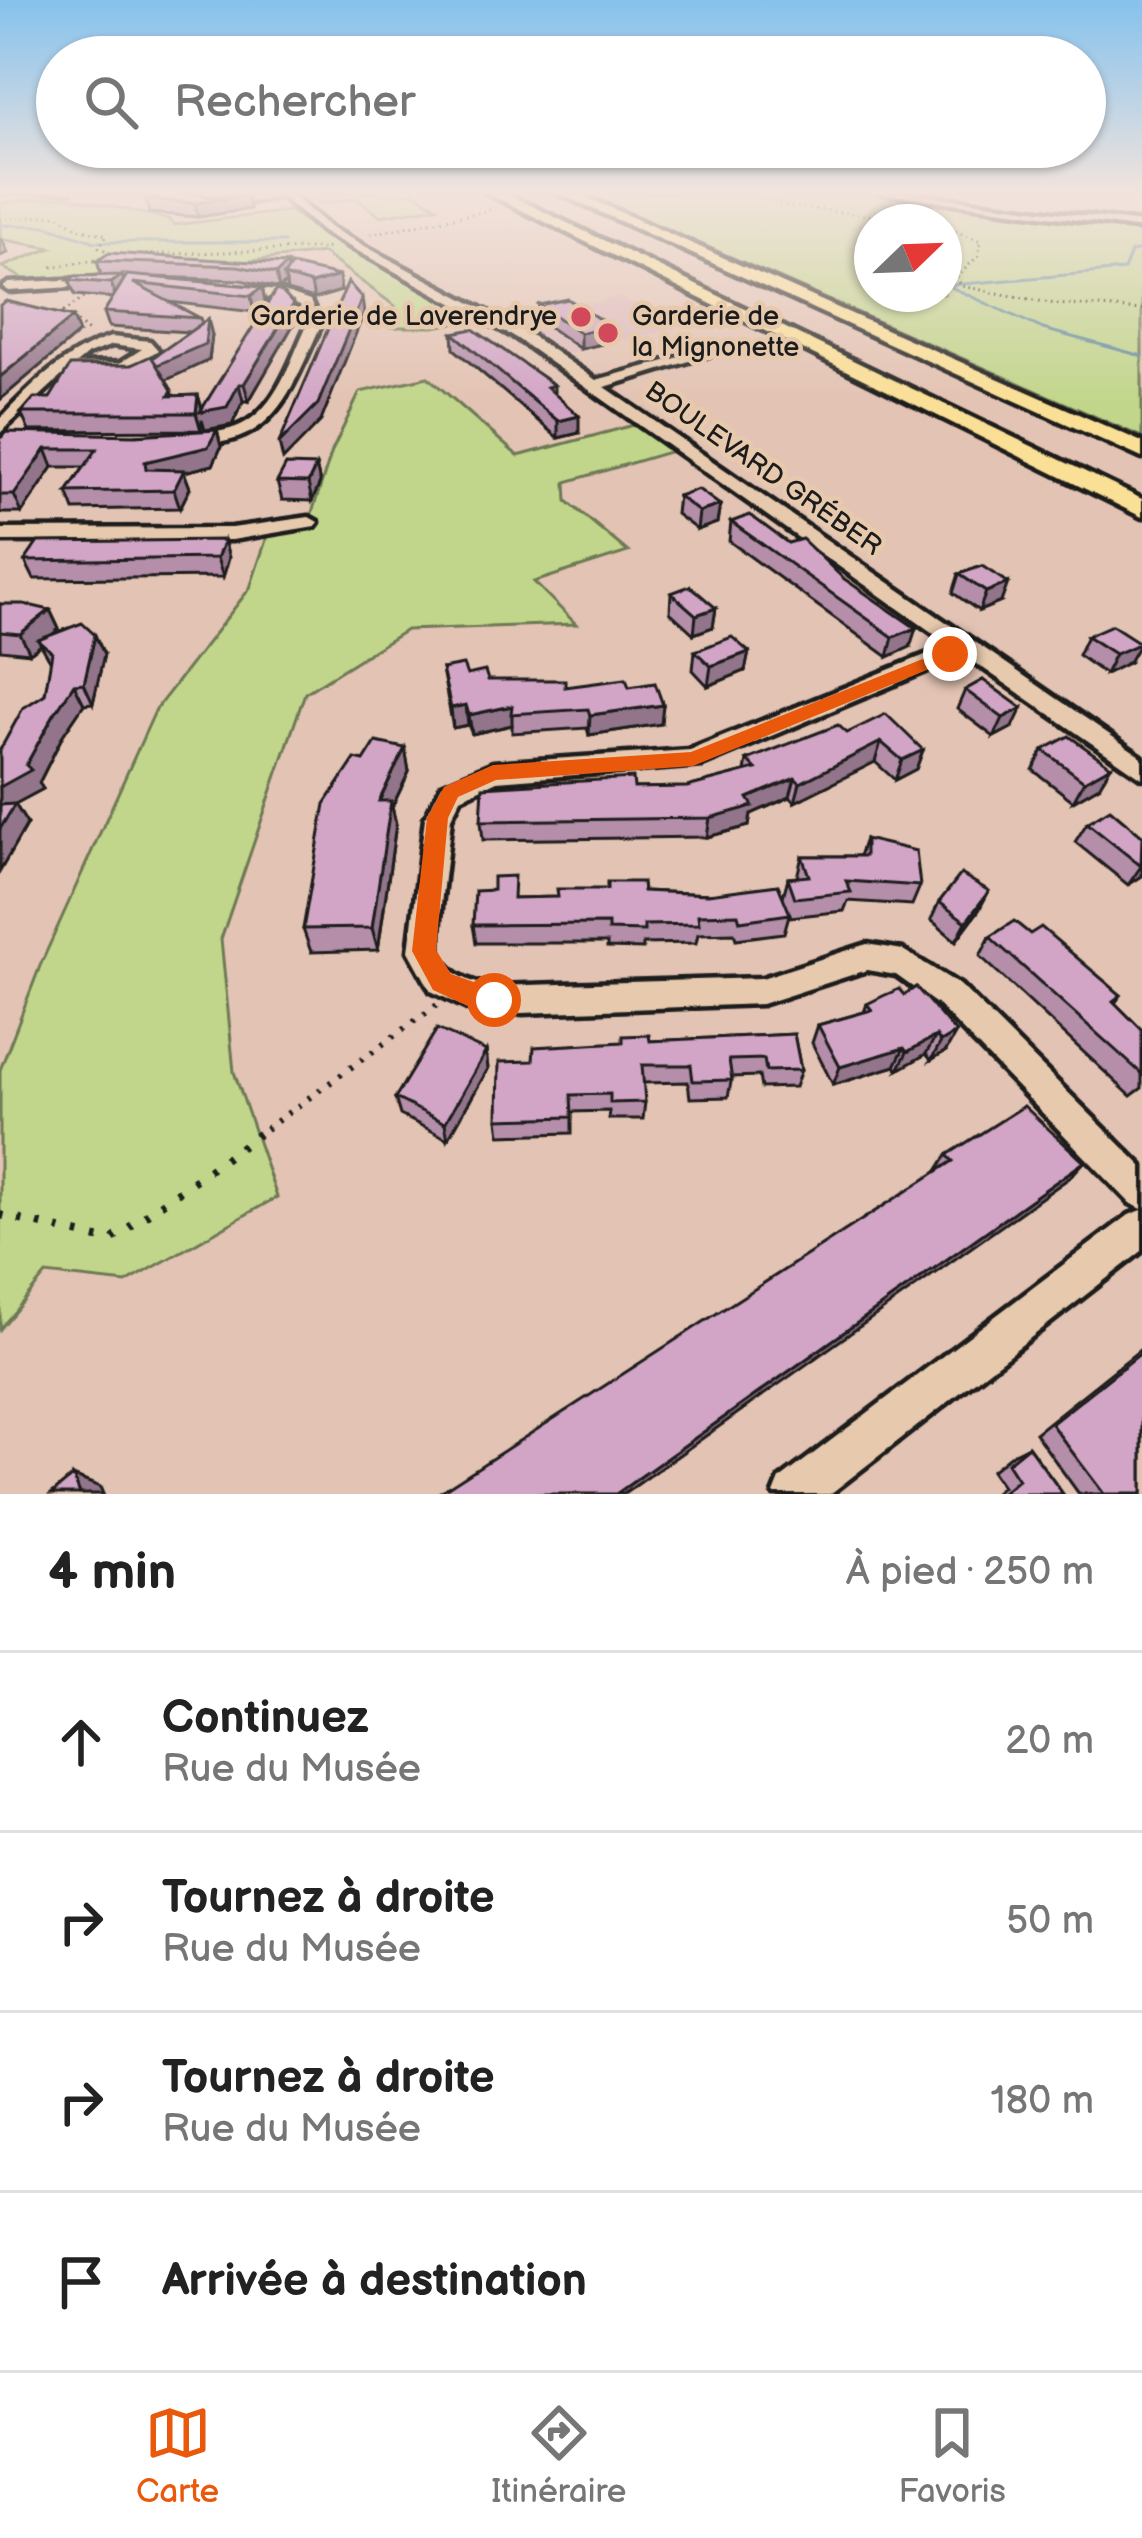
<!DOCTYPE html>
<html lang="fr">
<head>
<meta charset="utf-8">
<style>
	body { margin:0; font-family:"Balsamiq Sans",sans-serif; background:#f2f2f2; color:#222 }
	.compass { position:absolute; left:854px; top:204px; width:108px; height:108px; border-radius:50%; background:#fff; box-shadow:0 3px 9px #0004; rotate:67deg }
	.stop { position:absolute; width:36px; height:36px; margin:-27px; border:9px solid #ea580c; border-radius:50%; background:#fff }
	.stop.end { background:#ea580c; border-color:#fff; box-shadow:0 3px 12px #0008 }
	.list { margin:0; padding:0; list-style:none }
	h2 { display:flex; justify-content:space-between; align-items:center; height:156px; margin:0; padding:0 48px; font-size:51px }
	h2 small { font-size:39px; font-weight:400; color:#767676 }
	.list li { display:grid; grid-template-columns:78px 1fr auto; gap:36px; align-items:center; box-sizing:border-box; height:180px; padding:0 48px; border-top:3px solid #e0e0e0 }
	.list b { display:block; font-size:45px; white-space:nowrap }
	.list p { margin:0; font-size:39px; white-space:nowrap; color:#767676 }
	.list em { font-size:39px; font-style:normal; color:#767676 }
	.icon { flex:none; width:66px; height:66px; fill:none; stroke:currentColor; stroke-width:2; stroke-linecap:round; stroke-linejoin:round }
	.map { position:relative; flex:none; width:1142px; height:1494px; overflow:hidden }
	.search { position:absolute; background:#fff; box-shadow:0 3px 9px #0004; left:36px; right:36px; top:36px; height:132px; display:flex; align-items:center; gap:30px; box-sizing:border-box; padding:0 42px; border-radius:66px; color:#767676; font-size:45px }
	.sheet { height:876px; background:#fff }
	nav { display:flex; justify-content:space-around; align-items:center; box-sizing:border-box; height:168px; border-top:3px solid #e0e0e0; background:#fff; font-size:33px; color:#767676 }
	nav a { display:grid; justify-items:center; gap:6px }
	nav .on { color:#ea580c }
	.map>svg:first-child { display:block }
	.built { fill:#debab9 }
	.green { fill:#c1d68b; stroke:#6e7954; stroke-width:3; fill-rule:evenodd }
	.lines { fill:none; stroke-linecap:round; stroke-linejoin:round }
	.stream { stroke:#638c9e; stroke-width:3 }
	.minor-casing { stroke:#1c1c1c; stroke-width:9 }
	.highway-casing { stroke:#1c1c1c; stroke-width:9 }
	.path-far2 { stroke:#1c1c1c; stroke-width:3; stroke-dasharray:1.5 4.5; stroke-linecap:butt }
	.path-far1 { stroke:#1c1c1c; stroke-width:6; stroke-dasharray:3 10; stroke-linecap:butt }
	.path { stroke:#1c1c1c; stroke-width:8; stroke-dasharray:4.5 15; stroke-linecap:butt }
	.minor { fill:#e7caae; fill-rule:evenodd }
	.highway { fill:#fadf96; fill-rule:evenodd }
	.wall { fill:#b58eaa; stroke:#1c1c1c; stroke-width:3 }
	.shaded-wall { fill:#93748b; stroke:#1c1c1c; stroke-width:3 }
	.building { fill:#d2a5c6; stroke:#1c1c1c; stroke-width:3 }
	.route { fill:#ea580c }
	.poi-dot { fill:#d1495b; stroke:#e7caae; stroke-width:4.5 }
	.labels { text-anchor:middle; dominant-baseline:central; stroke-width:9; stroke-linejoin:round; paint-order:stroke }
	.far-poi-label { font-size:27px; fill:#1c1c1c; stroke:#e7caae; text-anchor:end }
	.far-street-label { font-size:27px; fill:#1c1c1c; stroke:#e7caae }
</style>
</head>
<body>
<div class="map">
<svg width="1142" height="1494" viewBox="0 0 1142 1494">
	<rect width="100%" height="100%" fill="#e3c3b3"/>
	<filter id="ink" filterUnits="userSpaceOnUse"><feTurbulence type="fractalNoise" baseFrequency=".00833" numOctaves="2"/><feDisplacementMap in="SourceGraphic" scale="24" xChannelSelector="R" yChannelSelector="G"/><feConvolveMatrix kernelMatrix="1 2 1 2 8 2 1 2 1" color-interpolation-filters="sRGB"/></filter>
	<g filter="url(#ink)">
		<path class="built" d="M620 297 678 328 563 354 512 321Z"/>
		<g class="green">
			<path d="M306 193H415L437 207 380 216 356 198 320 204Z"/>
			<path d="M585 193H863L1142 228V437ZM872 222H944V294H872Z"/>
			<path d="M65 196 168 219 174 225 289 211 383 268 482 318 434 327H392L395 306 323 253 232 263 116 255 95 278 28 281 2 267 51 248 0 239V203Z"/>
			<path d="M428 377 518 456 649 421 686 447 566 482 567 501 628 552 534 582 576 624 406 630 305 693 221 939 234 1072 277 1197 126 1283 46 1274 0 1329V1070L40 966 156 709 250 588 269 531 309 522 332 451 360 392Z"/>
		</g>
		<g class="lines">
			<g class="stream">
				<path d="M0 225 46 226 96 242H284"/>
				<path d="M944 284 1043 329 1142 356"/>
				<path d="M952 285 1124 270 1131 252 1142 250"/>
			</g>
			<defs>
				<g id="minor">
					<path d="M174 193 216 200 289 193 331 228 526 332 596 380 709 349V355L605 387 1142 757V778L964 655 702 765 497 781 461 798 451 818C449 842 435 936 440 952 448 975 471 983 493 986L762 978 867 944 903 950 960 985 1142 1166V1209L1130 1203 938 1005 896 975 867 970 762 1004 493 1014 473 1011 431 991 409 951 425 818 442 785 493 763 690 750 950 645 516 338 323 232 281 196C245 203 206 215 174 193Z"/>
					<path d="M881 193H907L1142 223V229Z"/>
					<path d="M100 278 104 285 9 291 3 287 9 283Z"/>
					<path d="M226 287 280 291 310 301 321 325C290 392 272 454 182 442V436C198 433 214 434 230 429 275 416 289 363 307 325L300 306 278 299 226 293Z"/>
					<path d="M111 337 150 341 158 350 128 370 65 373 0 433V419C32 385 66 351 111 337ZM112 345 142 349 120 363 76 364 88 354Z"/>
					<path d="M309 517 318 522 315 526 232 540 0 541V529L232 528Z"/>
					<path d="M1142 1210V1251L830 1494H774L780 1479 1129 1215Z"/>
				</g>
				<g id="highway">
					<path d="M487 193H505L1142 499V517Z"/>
					<path d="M558 193H577L1142 442V458Z"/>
				</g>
			</defs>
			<use href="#minor" class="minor-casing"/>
			<use href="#highway" class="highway-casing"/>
			<g class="path-far2">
				<path d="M745 193 788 206 927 222"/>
				<path d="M0 219 59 215 78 228 107 235 99 247 110 253"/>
				<path d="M944 227 981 241 978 256 957 277 961 286 1055 304 1142 310"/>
				<path d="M371 234 495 209"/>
				<path d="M140 255 332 248"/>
				<path d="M52 267 100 259"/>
				<path d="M84 297 64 312 91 334"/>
			</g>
			<path class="path-far1" d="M266 1129 437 1005"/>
			<path class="path" d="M0 1215 110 1241 270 1126"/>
			<use href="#minor" class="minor"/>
			<use href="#highway" class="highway"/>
		</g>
		<g class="wall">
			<path d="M0 193H74L0 195Z"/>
			<path d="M146 199 250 209 198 217 149 213Z"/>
			<path d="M97 261 287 264 288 270 341 291 314 299 287 291 286 283 279 289 241 280 154 277 262 287 265 302 254 312 169 302 200 318 202 323 212 335 209 360 166 380 174 396 198 395 202 409 296 320 249 401H243L232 425 205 430 202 420 201 430 29 431 21 413 50 398 131 365 153 359 189 332 109 327 104 312 113 298 75 295 69 280 101 275Z"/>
			<path d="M539 305 610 342 580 349 539 320Z"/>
			<path d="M453 333 554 385V394L579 433 558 438 454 349Z"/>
			<path d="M217 430 221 447 213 465 184 472 190 488 180 508 74 510 67 492 84 467H53L22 513H0V439L135 435Z"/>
			<path d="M316 466 320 483 312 501 282 500 277 482Z"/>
			<path d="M678 496 720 505 717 523 697 530 676 514Z"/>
			<path d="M731 522 910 647 888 657 729 541Z"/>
			<path d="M224 540 229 558 223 577 34 579 25 561Z"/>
			<path d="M959 574 1001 602 979 611 953 593Z"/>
			<path d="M671 593 716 608 713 627 694 634 670 612Z"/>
			<path d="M0 604 50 610 59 629 53 635 104 654 93 703 84 704 63 735 39 783 43 789 15 804 27 824 0 871V750L45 694 51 662 41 645 30 653 0 650Z"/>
			<path d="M1087 636 1129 662 1105 674 1078 655Z"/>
			<path d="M695 651 749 652 745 671 708 686 693 670Z"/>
			<path d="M442 669 488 680 565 687H629L661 724 589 735 587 728 512 733V725L472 734 468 725 453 728Z"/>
			<path d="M983 680 1013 727 994 737 957 709 965 690Z"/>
			<path d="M847 733 923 750 916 769 895 780 875 762 795 802 790 797 751 814 749 826 707 837 483 840 481 821 634 788 687 787 745 772 747 760Z"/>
			<path d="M405 748 409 772 392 807 396 824 378 950 311 952 303 929 364 761Z"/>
			<path d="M1043 750 1099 786 1073 801 1033 770Z"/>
			<path d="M1087 823 1142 836V876L1128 885 1075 842Z"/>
			<path d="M865 839 920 886 912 905 848 901 844 911 790 917 789 915 784 933 736 939 734 933 698 934 696 943 643 944V949L607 948V943H476L473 925 493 890 515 898 558 897 643 891 783 897 788 878 797 877 802 856H859Z"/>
			<path d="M939 902 979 910 956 941 931 920Z"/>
			<path d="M1030 934 1121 995 1115 1003 1142 1030V1088L1131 1096 980 956 990 937Z"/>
			<path d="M916 987 946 1051 931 1060 926 1054 898 1070 895 1066 833 1085 812 1043 818 1025 864 1012 867 1004 904 995Z"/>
			<path d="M794 1034 801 1070 795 1087 761 1088 759 1076 732 1077 728 1097 690 1098 688 1082 643 1083 645 1102 643 1119H609V1111L572 1112V1133L500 1135 498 1119 533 1061 650 1041Z"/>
			<path d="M486 1051 488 1069 448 1139 400 1115 395 1098Z"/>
			<path d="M947 1155 1084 1162 1069 1178 937 1171Z"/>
			<path d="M1142 1348V1494H1079L1035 1433Z"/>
			<path d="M1028 1446 1063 1494H994L1002 1487 991 1471 1012 1454Z"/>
		</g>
		<g class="shaded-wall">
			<path d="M247 196 250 209 198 217 195 203Z"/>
			<path d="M2 239 8 253 0 256V240Z"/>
			<path d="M287 264 290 278 284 276 286 283 279 289 276 274Z"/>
			<path d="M122 275 127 290 116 298 111 283Z"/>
			<path d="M339 276 341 291 314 299 311 284Z"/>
			<path d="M262 287 265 302 254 312 251 296Z"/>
			<path d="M362 298 364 313 321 421 283 460 279 443Z"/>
			<path d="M293 304 296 320 249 401 244 384Z"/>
			<path d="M73 317 79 333 0 400V377Z"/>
			<path d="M208 319 212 335 209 360 162 382 157 365Z"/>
			<path d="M610 326V342L580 349V333Z"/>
			<path d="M239 384 243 401 232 425 205 430 202 420 201 430 196 413 198 395 203 412Z"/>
			<path d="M579 416V433L558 438V421Z"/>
			<path d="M217 430 221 447 213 465 184 472 190 488 180 508 174 490 146 469 145 462Z"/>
			<path d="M46 449 53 467 22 513 14 495Z"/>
			<path d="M316 466 320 483 312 501 308 483Z"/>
			<path d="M720 505 717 523 697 530 699 512Z"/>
			<path d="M224 540 229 558 223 577 217 558Z"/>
			<path d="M1008 583 1001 602 979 611 986 592Z"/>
			<path d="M716 608 713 627 694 634 696 615Z"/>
			<path d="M50 610 59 629 42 643 38 640 41 645 30 653 20 634Z"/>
			<path d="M916 628 910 647 888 657 893 637Z"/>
			<path d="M95 635 104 654 93 703 84 683Z"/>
			<path d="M1140 643 1129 662 1105 674 1115 654Z"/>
			<path d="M749 652 745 671 708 686 711 666Z"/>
			<path d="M74 684 84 704 63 735 39 783 43 789 15 804 27 824 0 871V787L26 765 53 716Z"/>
			<path d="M466 705 468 725 453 728 451 708Z"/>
			<path d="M663 705 661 724 589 735 590 715Z"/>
			<path d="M512 706V725L472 734 469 715Z"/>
			<path d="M1022 708 1013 727 994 737 1003 718Z"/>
			<path d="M881 742 875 762 795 802 800 783Z"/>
			<path d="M405 748 409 772 392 807 396 824 378 950 372 928 379 801Z"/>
			<path d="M923 750 916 769 895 780 902 760Z"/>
			<path d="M1111 766 1099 786 1073 801 1084 781Z"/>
			<path d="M795 778 790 797 751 814 749 826 707 837 710 818 748 798Z"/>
			<path d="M1142 865V876L1128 885Z"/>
			<path d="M989 891 979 910 956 941 966 922Z"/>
			<path d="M956 1033 946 1051 931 1060 941 1042Z"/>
			<path d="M936 1036 926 1054 898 1070 907 1052Z"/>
			<path d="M904 1048 895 1066 833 1085 840 1067Z"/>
			<path d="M486 1051 488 1069 448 1139 445 1123Z"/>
			<path d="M1084 1162 1069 1178 624 1494H616Z"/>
			<path d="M73 1476 100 1487 103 1494H80Z"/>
		</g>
		<g class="building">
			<path d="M168 193H192L209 197 247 196 195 203 146 199Z"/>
			<path d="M109 253 287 264 276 274 238 266 97 261Z"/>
			<path d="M291 265 339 276 311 284 284 276Z"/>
			<path d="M122 275 111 283 69 280 75 276Z"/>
			<path d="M127 275 262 287 251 296 133 283 200 318 104 312Z"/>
			<path d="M348 282 362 298 318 404 279 443Z"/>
			<path d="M276 290 282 292 293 304 244 384H239L227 407 200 412Z"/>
			<path d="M568 299 610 326 580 333 539 305Z"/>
			<path d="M6 301 73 317 0 377V305Z"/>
			<path d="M208 319 205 344 157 365 152 358Z"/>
			<path d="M473 329 554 385 547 387 579 416 558 421 453 333Z"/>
			<path d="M151 356 172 390 169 396 198 395 196 413H21L34 398H50L70 366 131 365Z"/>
			<path d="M217 430 208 447 145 462 146 469 184 470 174 490 67 492 97 449H46L14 495H0V439L6 432 135 435Z"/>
			<path d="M286 465 316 466 308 483 277 482Z"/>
			<path d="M698 489 720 505 699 512 678 496Z"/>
			<path d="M750 515 788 543 802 539 843 578 916 628 893 637 731 522Z"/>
			<path d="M224 540 217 558 25 561 38 542Z"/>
			<path d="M982 566 1008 583 986 592 959 574Z"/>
			<path d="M690 586 716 608 696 615 671 593Z"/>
			<path d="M0 604H24L50 610 20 634 0 632Z"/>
			<path d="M82 623 95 635 84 683 74 684 53 716 26 765 31 770 0 787V750L23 708 45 694 52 652 38 640Z"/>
			<path d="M1112 625 1140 643 1115 654 1087 636Z"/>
			<path d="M732 637 749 652 711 666 695 651Z"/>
			<path d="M463 665 467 675 485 671 488 680H565V687L626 679 629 687 655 683 663 705 590 715 588 709 511 714 512 706 469 715 466 705 451 708 442 669Z"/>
			<path d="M983 680 1022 708 1003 718 965 690Z"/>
			<path d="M886 714 923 750 902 760 881 742 800 783 795 778 748 798 753 806 710 818 481 821 483 787 633 778 634 788 687 787 756 769 747 760 838 725 847 733Z"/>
			<path d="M1069 736 1111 766 1084 781 1043 750Z"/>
			<path d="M376 742 405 748 379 801H391L372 928 303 929 325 804 355 759 364 761Z"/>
			<path d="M15 804 0 829V805Z"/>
			<path d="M1110 809 1142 836 1141 866 1087 823Z"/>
			<path d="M865 839 916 851 920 886 846 881 851 892 795 898 788 878 809 876 802 856H865Z"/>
			<path d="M961 874 989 891 966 922 939 902Z"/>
			<path d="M514 876 513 898 558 897 557 889H607V882H642L643 891 708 894 778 885 790 914 740 921 738 914 698 915 699 924 644 925V931L608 930V924L473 925 475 891 493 890V877Z"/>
			<path d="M1014 921 1030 934 1041 927 1121 995 1113 1001 1142 1030V1074L990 937Z"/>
			<path d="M916 987 956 1033 941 1042 936 1036 907 1052 904 1048 840 1067 818 1025 872 1010 867 1004 883 996 899 989 904 995Z"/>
			<path d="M437 1029 486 1051 445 1123 395 1098Z"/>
			<path d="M794 1034 801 1070 766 1071 764 1059 729 1060 732 1080 693 1081 691 1065H642L645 1102 610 1103V1094L571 1095 572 1117 498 1119 499 1062 533 1061 534 1047 623 1042V1036L649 1035 650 1041Z"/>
			<path d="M1024 1106 1084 1162 616 1494H437L953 1161 947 1155Z"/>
			<path d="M1142 1352V1494H1104L1051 1424Z"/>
			<path d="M1028 1446 1063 1494H1001L1018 1480 1007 1463Z"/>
			<path d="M73 1476 80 1494H51Z"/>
		</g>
	</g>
	<linearGradient id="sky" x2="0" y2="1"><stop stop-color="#85c2ed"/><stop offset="0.48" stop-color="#f2e4dd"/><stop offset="1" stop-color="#f2e4dd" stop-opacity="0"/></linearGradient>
	<rect width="1142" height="402" fill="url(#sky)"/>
	<path class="route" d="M950 648 959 654 956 658 693 766 496 780 458 797 448 818 436 950 451 974 502 992 506 1000 494 1011 472 1008 433 990 412 951 427 818 444 787 493 765 691 752Z"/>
	<g class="poi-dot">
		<circle cx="581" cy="317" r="12"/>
		<circle cx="608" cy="333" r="12"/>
	</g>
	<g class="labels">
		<g class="far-poi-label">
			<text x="557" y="317">Garderie de Laverendrye</text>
			<text x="632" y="317" text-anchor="start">Garderie de<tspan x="632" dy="31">la Mignonette</tspan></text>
		</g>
		<g class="far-street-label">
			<text transform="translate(763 469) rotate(35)">BOULEVARD GRÉBER</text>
		</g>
	</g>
</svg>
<svg class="compass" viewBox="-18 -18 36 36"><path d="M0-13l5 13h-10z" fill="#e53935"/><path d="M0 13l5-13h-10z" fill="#767676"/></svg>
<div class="stop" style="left:494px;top:1000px"></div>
<div class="stop end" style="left:950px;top:654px"></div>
<div class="search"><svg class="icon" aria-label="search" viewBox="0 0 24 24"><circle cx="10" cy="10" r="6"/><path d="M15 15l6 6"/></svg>Rechercher</div>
</div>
<section class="sheet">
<h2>4 min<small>À pied · 250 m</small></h2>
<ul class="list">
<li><svg class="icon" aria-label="ahead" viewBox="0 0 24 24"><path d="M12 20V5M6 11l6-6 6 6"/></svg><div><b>Continuez</b><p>Rue du Musée</p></div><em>20 m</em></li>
<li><svg class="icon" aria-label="right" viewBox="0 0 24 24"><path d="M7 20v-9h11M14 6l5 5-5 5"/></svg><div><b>Tournez à droite</b><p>Rue du Musée</p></div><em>50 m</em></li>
<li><svg class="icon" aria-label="right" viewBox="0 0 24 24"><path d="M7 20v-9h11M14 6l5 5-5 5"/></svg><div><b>Tournez à droite</b><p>Rue du Musée</p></div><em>180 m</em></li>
<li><svg class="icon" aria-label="arrive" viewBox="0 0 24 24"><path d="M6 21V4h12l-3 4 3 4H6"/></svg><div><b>Arrivée à destination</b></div></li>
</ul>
</section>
<nav>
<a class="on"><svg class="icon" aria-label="map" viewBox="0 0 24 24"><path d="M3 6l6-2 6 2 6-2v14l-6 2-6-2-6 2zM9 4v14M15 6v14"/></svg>Carte</a>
<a><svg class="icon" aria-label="directions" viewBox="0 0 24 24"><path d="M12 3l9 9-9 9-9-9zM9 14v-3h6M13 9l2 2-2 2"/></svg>Itinéraire</a>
<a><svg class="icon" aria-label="saved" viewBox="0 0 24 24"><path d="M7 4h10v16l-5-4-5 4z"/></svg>Favoris</a>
</nav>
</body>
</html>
